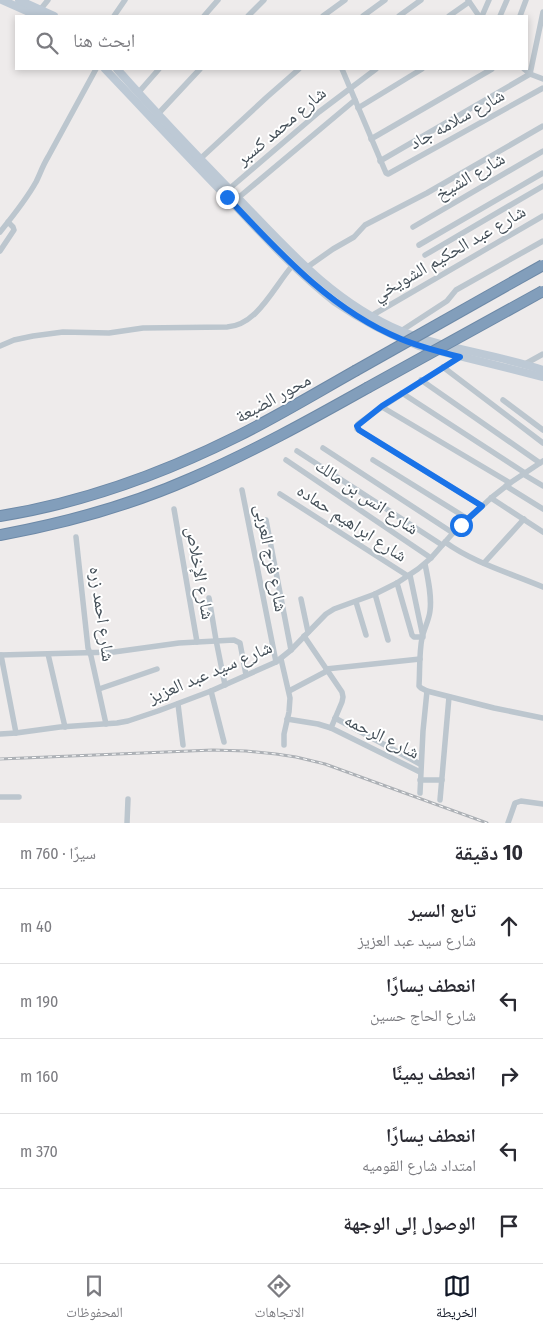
<!DOCTYPE html>
<html lang="ar">
<head>
<meta charset="utf-8">
<style>
	body { margin:0; font-family:"Fira Sans Condensed","Noto Naskh Arabic",sans-serif; background:#f7f7f7; color:#2b2b33; direction:rtl }
	.stop { position:absolute; width:15px; height:15px; margin:-11px; border:4px solid #1a73e8; border-radius:50%; background:#fff }
	.stop.end { background:#1a73e8; border-color:#fff; box-shadow:0 1px 5px #0008 }
	.list { margin:0; padding:0; list-style:none }
	h2 { display:flex; justify-content:space-between; align-items:center; height:65px; margin:0; padding:0 20px; font-size:21px }
	h2 small { font-size:16px; font-weight:400; color:#7c7c81 }
	.list li { display:grid; grid-template-columns:32px 1fr auto; gap:15px; align-items:center; box-sizing:border-box; height:75px; padding:0 20px; border-top:1px solid #e1e1e2 }
	.list b { display:block; font-size:19px; white-space:nowrap }
	.list p { margin:0; font-size:16px; white-space:nowrap; color:#7c7c81 }
	.list em { font-size:16px; font-style:normal; color:#7c7c81 }
	.icon { flex:none; width:28px; height:28px; fill:none; stroke:currentColor; stroke-width:2; stroke-linecap:round; stroke-linejoin:round }
	.map { position:relative; flex:none; width:543px; height:823px; overflow:hidden; direction:ltr }
	.search { position:absolute; background:#fff; box-shadow:0 2px 8px #0003; left:15px; right:15px; top:15px; height:55px; display:flex; align-items:center; gap:12px; box-sizing:border-box; padding:0 18px; border-radius:0px; color:#7c7c81; font-size:19px }
	.sheet { height:440px; background:#fff }
	nav { display:flex; justify-content:space-around; align-items:center; box-sizing:border-box; height:70px; border-top:1px solid #e1e1e2; background:#fff; font-size:14px; color:#7c7c81 }
	nav a { display:grid; justify-items:center; gap:2px }
	nav .on { color:#111827 }
	.map>svg:first-child { display:block }
	.lines { fill:none; stroke-linecap:round; stroke-linejoin:round }
	.highway-casing { stroke:#6d89a7; stroke-width:12 }
	.street { stroke:#bcc6ce; stroke-width:5.5 }
	.secondary { stroke:#bdc9d5; stroke-width:8 }
	.highway { stroke:#829ebb; stroke-width:10 }
	.rail-casing { stroke:#adb1b6; stroke-width:3 }
	.rail { stroke:#fff; stroke-width:1; stroke-dasharray:4; stroke-linecap:butt }
	.highway-bridge-casing { stroke:#6d89a7; stroke-width:12; stroke-linecap:butt }
	.highway-bridge { stroke:#829ebb; stroke-width:10 }
	.route { stroke:#1a73e8; stroke-width:6 }
	.labels { text-anchor:middle; dominant-baseline:central; stroke-width:4; stroke-linejoin:round; paint-order:stroke }
	.street-label { font-size:18px; fill:#444f58; stroke:#fff }
</style>
</head>
<body>
<div class="map">
<svg width="543" height="823" viewBox="0 0 543 823">
	<rect width="100%" height="100%" fill="#eeebeb"/>
	<g class="lines">
		<defs>
			<g id="highway">
				<path d="M0 516C82 503 164 473 238 436 278 416 316 393 355 371"/>
				<path d="M0 535C66 523 131 505 192 478 252 452 310 420 367 388"/>
			</g>
		</defs>
		<use href="#highway" class="highway-casing"/>
		<g class="street">
			<path d="M468 0 479 16"/>
			<path d="M40 10 48 0"/>
			<path d="M114 16 125 0"/>
			<path d="M204 16 218 0"/>
			<path d="M248 16 264 0"/>
			<path d="M323 16 345 0"/>
			<path d="M363 16 385 0"/>
			<path d="M399 16 421 0"/>
			<path d="M449 16 469 2"/>
			<path d="M482 16 489 0"/>
			<path d="M500 16 507 0"/>
			<path d="M520 16 526 0"/>
			<path d="M342 69 386 173 388 174 543 88"/>
			<path d="M524 69 530 74 543 79"/>
			<path d="M138 93 159 69"/>
			<path d="M358 108 422 69"/>
			<path d="M158 114 200 69"/>
			<path d="M371 139 492 69"/>
			<path d="M200 159 267 97 299 69"/>
			<path d="M380 161 530 74 543 12"/>
			<path d="M229 189 319 112 376 69"/>
			<path d="M238 198 355 100"/>
			<path d="M413 227 543 151"/>
			<path d="M0 232C13 216 26 200 36 182 40 174 43 165 48 157 64 128 80 98 96 69"/>
			<path d="M419 245 543 173"/>
			<path d="M0 251 14 230 13 227 8 222"/>
			<path d="M425 255 543 186"/>
			<path d="M306 268 333 249 354 237 365 225 427 193 543 126"/>
			<path d="M371 316 543 216"/>
			<path d="M401 331 447 301 456 290 543 241"/>
			<path d="M0 346 14 340 33 336 63 332 109 333 143 328 227 327C258 325 274 286 293 265"/>
			<path d="M461 356 382 407 358 424 357 429 482 506"/>
			<path d="M525 364 543 354"/>
			<path d="M443 367 543 443"/>
			<path d="M421 380 540 463"/>
			<path d="M402 393 525 473"/>
			<path d="M503 400 543 430"/>
			<path d="M382 407 510 483"/>
			<path d="M323 448 453 533"/>
			<path d="M297 451 442 545"/>
			<path d="M286 460 431 558"/>
			<path d="M373 460 468 519"/>
			<path d="M523 474 543 486"/>
			<path d="M506 486 543 509"/>
			<path d="M242 490 276 662"/>
			<path d="M280 494 408 576"/>
			<path d="M491 498 543 532"/>
			<path d="M174 509 197 642"/>
			<path d="M266 520 291 650"/>
			<path d="M76 537 88 648 91 656 106 724"/>
			<path d="M445 542C474 563 510 573 543 587"/>
			<path d="M484 563 524 519"/>
			<path d="M425 564C428 579 432 596 430 611 429 620 424 629 422 638 419 653 420 670 419 686L421 688 427 691 494 708 543 718"/>
			<path d="M397 583 412 635 414 637H423L410 575"/>
			<path d="M375 594 388 640"/>
			<path d="M209 598 216 640 225 685"/>
			<path d="M301 599 308 632"/>
			<path d="M356 602 366 635"/>
			<path d="M304 636 342 692 343 697 342 702 331 728"/>
			<path d="M48 654 65 727"/>
			<path d="M0 655 114 652 179 643 234 640 240 643 246 675"/>
			<path d="M1 655 16 733"/>
			<path d="M281 659 290 698 289 712 284 734V745"/>
			<path d="M326 669 420 659"/>
			<path d="M99 689 157 669"/>
			<path d="M211 691 224 742"/>
			<path d="M289 691 327 671"/>
			<path d="M178 704 183 745"/>
			<path d="M335 718 420 764"/>
			<path d="M287 719 318 724 331 728 420 772"/>
			<path d="M0 734 16 733 60 727 117 723 128 721 158 711 211 691 276 662 291 650 326 614 334 609 375 594 397 583 418 569 431 558 453 533 491 498 510 483 543 461"/>
			<path d="M420 780H442"/>
			<path d="M420 793 423 731 427 691"/>
			<path d="M0 797H19"/>
			<path d="M440 800 449 697"/>
			<path d="M127 823 128 799"/>
			<path d="M508 823 515 803 521 801 543 804"/>
		</g>
		<g class="secondary">
			<path d="M2 0 38 16"/>
			<path d="M19 0 54 16"/>
			<path d="M105 69C145 111 185 154 226 196 260 232 295 271 335 302 361 320 390 335 419 346L543 377"/>
			<path d="M117 69C156 113 197 156 238 198 288 250 333 302 401 331 447 350 496 354 543 370"/>
		</g>
		<use href="#highway" class="highway"/>
		<defs>
			<path id="rail" d="M0 759 213 750 246 751 276 754 296 757 325 764 487 823"/>
		</defs>
		<use href="#rail" class="rail-casing"/>
		<use href="#rail" class="rail"/>
		<defs>
			<g id="highway-bridge">
				<path d="M355 371 543 265"/>
				<path d="M367 388 543 291"/>
			</g>
		</defs>
		<use href="#highway-bridge" class="highway-bridge-casing"/>
		<use href="#highway-bridge" class="highway-bridge"/>
	</g>
	<g class="lines">
		<path class="route" d="M227 197C278 251 330 310 401 339 420 347 440 352 460 357L382 406 357 426 359 430 482 506 461 525"/>
	</g>
	<g class="labels">
		<g class="street-label">
			<text transform="translate(457 119) rotate(-29)">شارع سلامه جاد</text>
			<text transform="translate(281 126) rotate(-40)">شارع محمد كسبر</text>
			<text transform="translate(470 176) rotate(-30)">شارع الشيخ</text>
			<text transform="translate(449 253) rotate(-30)">شارع عبد الحكيم الشويخي</text>
			<text transform="translate(273 398) rotate(-29)">محور الضبعة</text>
			<text transform="translate(367 497) rotate(34)">شارع انس بن مالك</text>
			<text transform="translate(352 523) rotate(33)">شارع ابراهيم حماده</text>
			<text transform="translate(271 558) rotate(79)">شارع فرج العربى</text>
			<text transform="translate(200 573) rotate(80)">شارع الإخلاص</text>
			<text transform="translate(102 614) rotate(82)">شارع احمد زره</text>
			<text transform="translate(210 672) rotate(-23)">شارع سيد عبد العزيز</text>
			<text transform="translate(382 736) rotate(26)">شارع الرحمه</text>
		</g>
	</g>
</svg>
<div class="stop" style="left:461px;top:525px"></div>
<div class="stop end" style="left:227px;top:197px"></div>
<div class="search"><svg class="icon" aria-label="search" viewBox="0 0 24 24"><circle cx="10" cy="10" r="6"/><path d="M15 15l6 6"/></svg>ابحث هنا</div>
</div>
<section class="sheet">
<h2>10 دقيقة<small>سيرًا · 760 m</small></h2>
<ul class="list">
<li><svg class="icon" aria-label="ahead" viewBox="0 0 24 24"><path d="M12 20V5M6 11l6-6 6 6"/></svg><div><b>تابع السير</b><p>شارع سيد عبد العزيز</p></div><em>40 m</em></li>
<li><svg class="icon" aria-label="left" viewBox="0 0 24 24"><path d="M17 20v-9H6M10 6l-5 5 5 5"/></svg><div><b>انعطف يسارًا</b><p>شارع الحاج حسين</p></div><em>190 m</em></li>
<li><svg class="icon" aria-label="right" viewBox="0 0 24 24"><path d="M7 20v-9h11M14 6l5 5-5 5"/></svg><div><b>انعطف يمينًا</b></div><em>160 m</em></li>
<li><svg class="icon" aria-label="left" viewBox="0 0 24 24"><path d="M17 20v-9H6M10 6l-5 5 5 5"/></svg><div><b>انعطف يسارًا</b><p>امتداد شارع القوميه</p></div><em>370 m</em></li>
<li><svg class="icon" aria-label="arrive" viewBox="0 0 24 24"><path d="M6 21V4h12l-3 4 3 4H6"/></svg><div><b>الوصول إلى الوجهة</b></div></li>
</ul>
</section>
<nav>
<a class="on"><svg class="icon" aria-label="map" viewBox="0 0 24 24"><path d="M3 6l6-2 6 2 6-2v14l-6 2-6-2-6 2zM9 4v14M15 6v14"/></svg>الخريطة</a>
<a><svg class="icon" aria-label="directions" viewBox="0 0 24 24"><path d="M12 3l9 9-9 9-9-9zM9 14v-3h6M13 9l2 2-2 2"/></svg>الاتجاهات</a>
<a><svg class="icon" aria-label="saved" viewBox="0 0 24 24"><path d="M7 4h10v16l-5-4-5 4z"/></svg>المحفوظات</a>
</nav>
</body>
</html>
